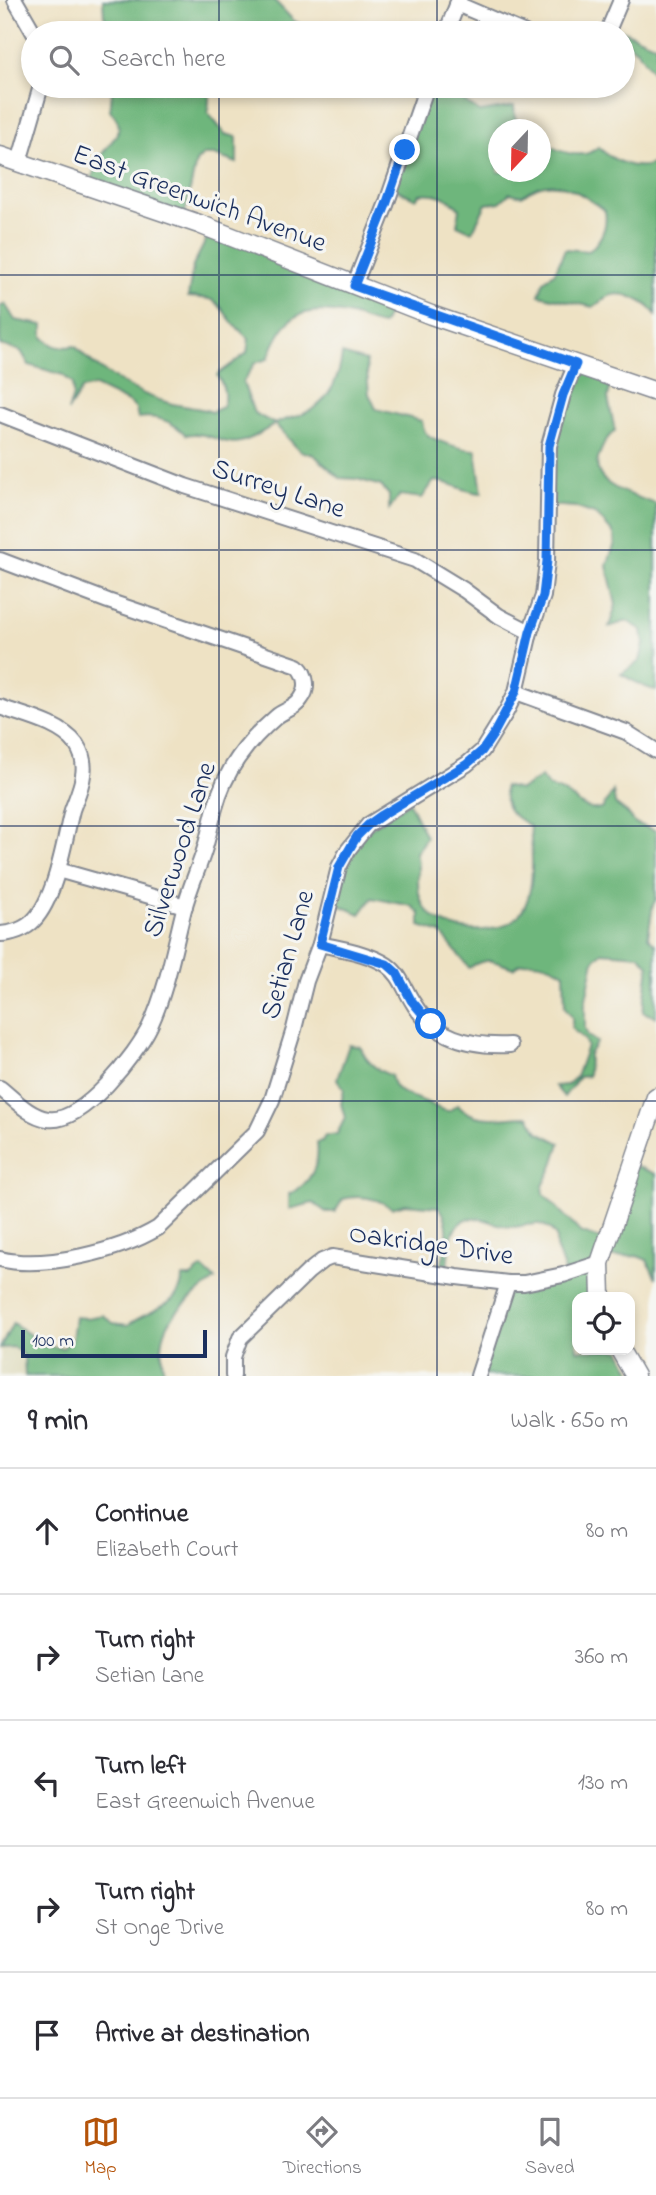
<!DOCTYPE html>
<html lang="en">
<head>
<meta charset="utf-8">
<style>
	body { margin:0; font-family:"Indie Flower",sans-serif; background:#f2f2f3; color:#2b2b33 }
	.controls { position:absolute; right:21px; bottom:21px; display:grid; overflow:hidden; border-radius:14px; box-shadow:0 4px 10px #0003 }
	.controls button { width:63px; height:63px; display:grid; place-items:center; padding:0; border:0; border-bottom:2px solid #e1e1e2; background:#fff; color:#2b2b33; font:35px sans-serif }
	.compass { position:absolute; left:488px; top:119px; width:63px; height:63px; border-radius:50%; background:#fff; box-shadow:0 4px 10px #0003; rotate:202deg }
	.scale { position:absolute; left:21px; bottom:18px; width:186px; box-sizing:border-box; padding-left:7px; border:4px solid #1b2f5e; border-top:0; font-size:19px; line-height:24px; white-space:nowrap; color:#1b2f5e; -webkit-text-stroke:5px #f6f6f2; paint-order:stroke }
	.stop { position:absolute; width:21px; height:21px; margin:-16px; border:5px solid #1a73e8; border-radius:50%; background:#fff }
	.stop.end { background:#1a73e8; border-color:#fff; box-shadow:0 2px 7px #0008 }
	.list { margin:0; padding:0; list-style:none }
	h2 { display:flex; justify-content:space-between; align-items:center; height:91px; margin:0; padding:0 28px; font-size:30px }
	h2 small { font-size:23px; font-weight:400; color:#7c7c81 }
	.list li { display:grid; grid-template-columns:46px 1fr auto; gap:21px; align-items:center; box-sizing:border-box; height:126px; padding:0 28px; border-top:2px solid #e1e1e2 }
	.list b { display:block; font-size:26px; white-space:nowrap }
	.list p { margin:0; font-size:23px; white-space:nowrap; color:#7c7c81 }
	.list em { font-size:23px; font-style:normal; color:#7c7c81 }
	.icon { flex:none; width:38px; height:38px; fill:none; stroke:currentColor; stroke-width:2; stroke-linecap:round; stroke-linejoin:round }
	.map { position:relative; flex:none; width:656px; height:1376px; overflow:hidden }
	.search { position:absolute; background:#fff; box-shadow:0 4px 10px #0003; left:21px; right:21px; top:21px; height:77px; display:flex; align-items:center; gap:18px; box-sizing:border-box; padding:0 24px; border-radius:38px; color:#7c7c81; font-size:26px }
	.sheet { height:721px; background:#fff }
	nav { display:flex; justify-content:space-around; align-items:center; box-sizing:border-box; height:98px; border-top:2px solid #e1e1e2; background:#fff; font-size:19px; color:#7c7c81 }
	nav a { display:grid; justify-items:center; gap:4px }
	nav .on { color:#b45309 }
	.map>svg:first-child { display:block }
	.built { fill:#ddd9b9 }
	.forest { fill:#6eb67c; stroke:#44726d; stroke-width:2 }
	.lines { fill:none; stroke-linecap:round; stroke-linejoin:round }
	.minor-casing { stroke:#848891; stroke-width:18 }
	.tertiary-casing { stroke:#848891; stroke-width:21 }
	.minor { stroke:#fff; stroke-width:14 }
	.tertiary { stroke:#fff; stroke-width:18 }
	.route { stroke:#1a73e8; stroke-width:9 }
	.grid { fill:none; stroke:#1b2f5e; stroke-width:2; stroke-opacity:0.55 }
	.labels { text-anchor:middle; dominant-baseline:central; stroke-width:6; stroke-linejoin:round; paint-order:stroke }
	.street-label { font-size:28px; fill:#1b2f5e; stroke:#f6f6f2 }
</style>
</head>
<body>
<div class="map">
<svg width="656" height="1376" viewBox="0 0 656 1376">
	<rect width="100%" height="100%" fill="#f6f6f2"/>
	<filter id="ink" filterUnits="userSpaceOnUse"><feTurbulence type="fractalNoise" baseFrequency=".0143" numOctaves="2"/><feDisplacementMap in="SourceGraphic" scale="14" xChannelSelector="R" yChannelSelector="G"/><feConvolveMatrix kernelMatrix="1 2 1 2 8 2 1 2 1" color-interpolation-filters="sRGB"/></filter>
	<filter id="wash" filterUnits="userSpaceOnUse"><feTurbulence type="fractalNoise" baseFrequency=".00686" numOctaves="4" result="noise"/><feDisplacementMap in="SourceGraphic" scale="28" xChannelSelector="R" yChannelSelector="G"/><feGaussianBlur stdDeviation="1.57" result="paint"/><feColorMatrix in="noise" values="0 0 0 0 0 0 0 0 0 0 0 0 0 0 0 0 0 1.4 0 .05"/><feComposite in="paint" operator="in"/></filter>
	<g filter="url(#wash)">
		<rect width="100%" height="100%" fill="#eee2c4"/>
		<path class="built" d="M1 1347H13L24 1355 25 1376H0Z"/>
		<g class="forest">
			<path d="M103 0H274L293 20 303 26 301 33H117L104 16Z"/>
			<path d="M612 26 656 45V77L637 50 623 41V33H608Z"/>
			<path d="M107 86H210L208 113 225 134 237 137V163L214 155H203L196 162 184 218 90 182C94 172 98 158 105 150 116 136 127 127 110 111L112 93Z"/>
			<path d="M428 86H455L465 102 480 112 514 106 515 118 521 123 534 126V129L498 130V172H540L541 141C557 151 583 162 598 147 613 161 637 173 656 162V315C649 303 625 291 612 295 605 297 598 304 593 307L539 295 544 281 555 272 565 249 589 251C600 241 608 227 605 211 578 191 552 171 522 196L510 193 500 202 486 204 472 232 457 225 460 209C448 197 437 192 420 194L416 199 393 188Z"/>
			<path d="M211 230 393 303 383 325C370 324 359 316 346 314 300 305 283 316 268 359L255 363 243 382 254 413 275 424C286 418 300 417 311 410 330 399 340 376 342 354L366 361 369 394 376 409 422 421C422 424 424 430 425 432 431 441 465 450 476 450L482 493C465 493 453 482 434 481L422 498 400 495 389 509V495L381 486 357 479 340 478 314 455 300 451 275 424C265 430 252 440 240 442 222 446 208 430 186 435 172 421 157 415 138 418L136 409 130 403 95 386 82 389 68 411 73 395 72 383 63 375 29 365 21 351 0 345V307L5 304 15 320 43 325V337C53 348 60 348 75 346 97 371 137 394 169 403 183 407 197 407 212 412L223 407C226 394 224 386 217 375L247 353 249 339C243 333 237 328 232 322 215 300 218 298 188 297L193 266Z"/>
			<path d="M574 368 612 378 608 398 615 431C607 437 604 443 600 453 585 485 633 495 656 504V690C643 688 633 680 621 674L640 661 644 644 642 630 627 621 609 627 616 605 607 566 615 543 614 534 597 515 575 507 549 505V449Z"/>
			<path d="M541 777C553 795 558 786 570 796 581 805 587 811 602 809L613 791 615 804 627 813 635 823 656 831V899L653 905 648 937 656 945V1017L643 1012 649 965 639 955 602 952 594 960 585 1004V1029L588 1036 597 1042 589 1054 588 1076 579 1077 564 1097 555 1086 567 1085 576 1077 587 1046 584 1039 572 1029V1017L565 1007 564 973C550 964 528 956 513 968 493 961 488 956 469 968L441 933 420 926V914L412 906 372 898 360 914 330 901 356 838 409 802 426 837 416 853C422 872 412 890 426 909 445 935 503 939 522 911 536 890 532 850 530 826 510 814 504 811 504 786L520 790Z"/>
			<path d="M349 1045 361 1047C364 1060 378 1072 391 1075 394 1097 413 1095 428 1103 436 1106 440 1111 449 1111L457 1105C477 1125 504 1116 529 1116L538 1132 560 1143 552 1168 543 1186 544 1194 580 1232 606 1241 634 1165 656 1174V1278L647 1260 637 1256 604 1257 601 1297H577V1350H620L634 1376H494L480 1374 507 1286 566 1275 556 1247V1236C552 1230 546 1225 539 1224 530 1223 520 1227 511 1227 496 1226 477 1212 463 1221 448 1229 448 1258 447 1272L440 1271C445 1249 454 1226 439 1207L405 1204 392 1208C377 1198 361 1194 343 1199L335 1212H326L313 1203 289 1209V1194C311 1185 320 1163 317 1142L322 1141 325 1136 337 1134 345 1118 341 1104 344 1089 337 1079Z"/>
			<path d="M202 1268 215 1280C178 1307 152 1326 165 1376H25L24 1355 13 1347 0 1348 13 1323C24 1332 34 1335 42 1346L63 1348 72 1340 75 1317 86 1318 103 1315 113 1323 128 1325C146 1310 183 1307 182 1277H191Z"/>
		</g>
	</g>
	<g filter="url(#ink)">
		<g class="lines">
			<defs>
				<g id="minor">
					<path d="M15 0 34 33"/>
					<path d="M457 4 525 33"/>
					<path d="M446 33 459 0"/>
					<path d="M607 33 621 0"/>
					<path d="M19 162 41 86"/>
					<path d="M354 286 386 205 427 86"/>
					<path d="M0 414 185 486 415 560 464 590 499 616 530 632"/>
					<path d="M0 560 108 601 298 666C307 675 309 689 301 699 295 709 284 710 276 717 246 743 225 770 215 808 211 823 208 839 203 854 197 872 189 890 184 909 174 948 167 989 150 1026 137 1053 82 1125 48 1119 29 1116 15 1100 0 1088"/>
					<path d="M516 692 626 732 656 751"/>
					<path d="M0 707C24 716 60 723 76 744 82 753 85 764 83 775 82 786 76 799 72 810 64 842 56 897 34 920 26 929 11 934 0 934"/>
					<path d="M58 870 185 906"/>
					<path d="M320 944C341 949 369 953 387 965 400 974 404 988 412 1001 433 1038 470 1047 510 1045"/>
					<path d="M0 1259C43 1270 120 1251 158 1228L257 1131 272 1100 294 1029 306 981 320 944 339 867 348 850 368 825 467 764 482 751 506 712 516 692 530 632 543 596 547 561 549 446 563 395 576 364"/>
					<path d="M233 1376V1357L240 1338 308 1272 322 1261 332 1257 457 1277 508 1283H524L563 1275 600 1263"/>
					<path d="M478 1376 508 1283"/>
				</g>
				<g id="tertiary">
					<path d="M0 156 199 224 431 315 656 392"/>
					<path d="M601 1297 600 1263 656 1097"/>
					<path d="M620 1350 635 1376"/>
				</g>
			</defs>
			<use href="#minor" class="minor-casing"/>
			<use href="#tertiary" class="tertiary-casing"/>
			<use href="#minor" class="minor"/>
			<use href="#tertiary" class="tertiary"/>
		</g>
	</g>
	<g class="lines" filter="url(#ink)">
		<path class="route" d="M405 150 386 205 354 286 576 364 563 395 549 446 547 561 543 596 530 632 516 692 493 735 482 751 467 764 382 815 368 825 357 836 339 867 320 944 387 964 397 973 411 1000 431 1024"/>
	</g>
	<path class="grid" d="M219 0V33M437 0V33M219 86V1376M437 86V1376M0 275H656M0 550H656M0 826H656M0 1101H656"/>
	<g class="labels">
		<g class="street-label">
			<text transform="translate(199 200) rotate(20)">East Greenwich Avenue</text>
			<text transform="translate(278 490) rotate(18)">Surrey Lane</text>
			<text transform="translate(181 850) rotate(-72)">Silverwood Lane</text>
			<text transform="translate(289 955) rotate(-74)">Setian Lane</text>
			<text transform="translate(431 1246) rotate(8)">Oakridge Drive</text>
		</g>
	</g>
</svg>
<div class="controls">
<button><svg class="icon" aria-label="locate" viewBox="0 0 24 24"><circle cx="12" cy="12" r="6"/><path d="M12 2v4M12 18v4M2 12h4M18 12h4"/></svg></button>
</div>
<svg class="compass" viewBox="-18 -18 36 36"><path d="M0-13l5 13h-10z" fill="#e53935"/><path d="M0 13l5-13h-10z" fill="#7c7c81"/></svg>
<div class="scale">100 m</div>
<div class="stop" style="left:431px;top:1024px"></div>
<div class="stop end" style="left:405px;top:150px"></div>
<div class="search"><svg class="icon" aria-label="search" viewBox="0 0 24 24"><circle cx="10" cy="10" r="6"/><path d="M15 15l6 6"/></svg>Search here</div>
</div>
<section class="sheet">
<h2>9 min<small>Walk · 650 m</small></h2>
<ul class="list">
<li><svg class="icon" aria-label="ahead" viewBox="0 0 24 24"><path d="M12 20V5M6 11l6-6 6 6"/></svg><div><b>Continue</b><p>Elizabeth Court</p></div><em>80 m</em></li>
<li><svg class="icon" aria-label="right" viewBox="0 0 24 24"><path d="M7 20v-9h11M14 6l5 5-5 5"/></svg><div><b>Turn right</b><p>Setian Lane</p></div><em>360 m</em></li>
<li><svg class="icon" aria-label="left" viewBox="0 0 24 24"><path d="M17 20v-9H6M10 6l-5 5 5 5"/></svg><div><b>Turn left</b><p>East Greenwich Avenue</p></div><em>130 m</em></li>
<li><svg class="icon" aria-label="right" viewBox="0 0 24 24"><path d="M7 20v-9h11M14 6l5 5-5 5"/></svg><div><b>Turn right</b><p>St Onge Drive</p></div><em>80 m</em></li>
<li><svg class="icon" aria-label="arrive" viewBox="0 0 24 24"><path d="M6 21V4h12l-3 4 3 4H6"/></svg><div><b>Arrive at destination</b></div></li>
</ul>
</section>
<nav>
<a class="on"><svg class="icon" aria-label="map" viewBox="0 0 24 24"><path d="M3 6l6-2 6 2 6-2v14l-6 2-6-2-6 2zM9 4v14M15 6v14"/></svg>Map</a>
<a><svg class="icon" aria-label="directions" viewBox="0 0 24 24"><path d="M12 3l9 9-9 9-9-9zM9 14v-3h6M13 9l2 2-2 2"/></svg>Directions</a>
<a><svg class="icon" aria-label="saved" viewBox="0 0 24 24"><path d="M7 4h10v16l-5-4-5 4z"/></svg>Saved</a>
</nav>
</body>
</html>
